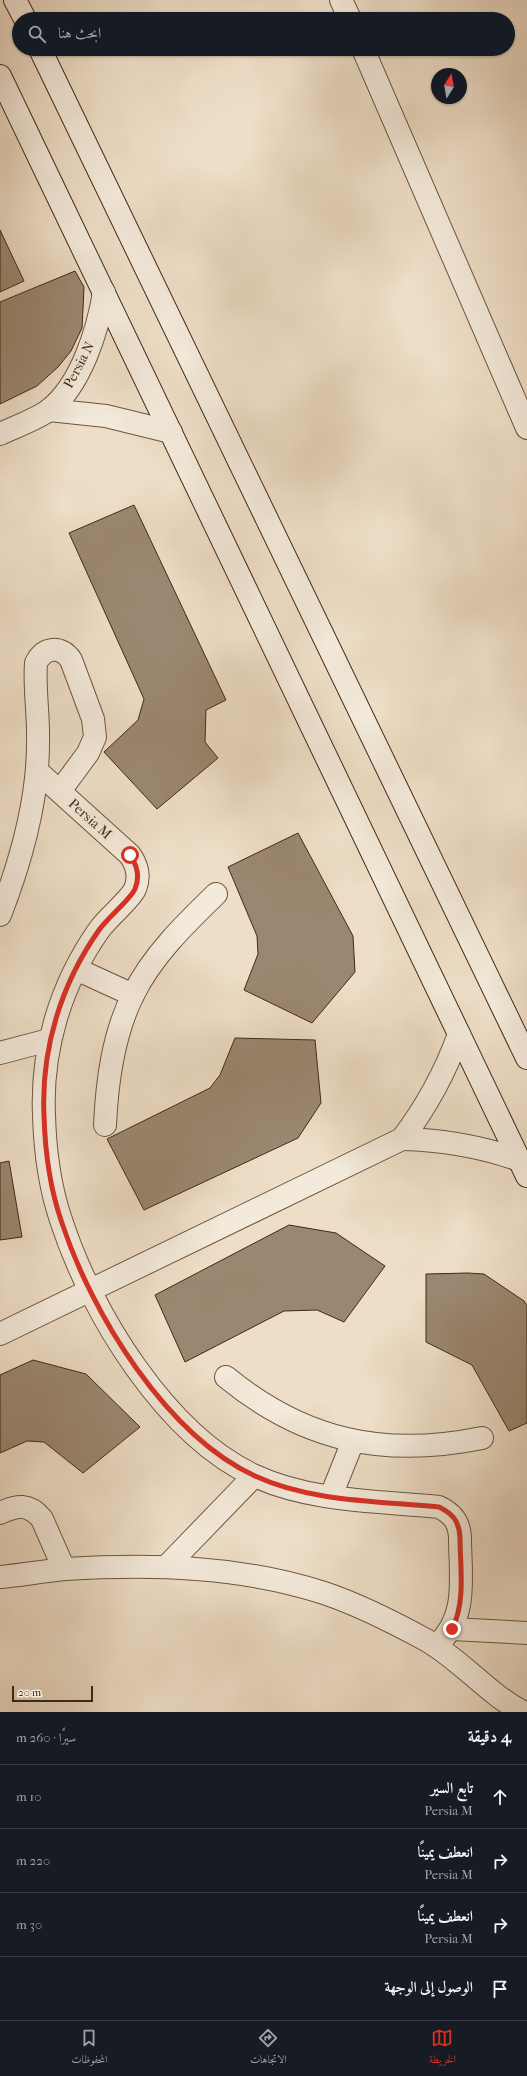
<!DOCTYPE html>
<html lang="ar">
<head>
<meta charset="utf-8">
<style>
	body { margin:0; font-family:"IM FELL French Canon",Amiri,serif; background:#20242c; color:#f1f3f6; direction:rtl }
	.compass { position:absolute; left:431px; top:68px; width:36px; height:36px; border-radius:50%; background:#171b24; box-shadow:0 1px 3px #0004; rotate:11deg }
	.scale { position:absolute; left:12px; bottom:10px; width:81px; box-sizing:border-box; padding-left:4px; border:2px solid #412913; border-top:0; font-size:11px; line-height:14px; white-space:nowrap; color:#412913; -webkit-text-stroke:3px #f4eadb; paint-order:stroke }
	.stop { position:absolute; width:12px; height:12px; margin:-9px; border:3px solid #d93025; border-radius:50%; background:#fff }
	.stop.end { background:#d93025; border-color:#fff; box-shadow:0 1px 4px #0008 }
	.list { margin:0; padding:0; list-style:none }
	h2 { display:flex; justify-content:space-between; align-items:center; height:52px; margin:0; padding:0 16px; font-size:17px }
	h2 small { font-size:13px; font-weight:400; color:#9ea1a6 }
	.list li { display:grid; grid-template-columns:26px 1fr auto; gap:12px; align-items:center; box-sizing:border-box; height:64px; padding:0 16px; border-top:1px solid #363941 }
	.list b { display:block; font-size:15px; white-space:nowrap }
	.list p { margin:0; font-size:13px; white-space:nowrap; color:#9ea1a6 }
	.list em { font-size:13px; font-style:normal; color:#9ea1a6 }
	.icon { flex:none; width:22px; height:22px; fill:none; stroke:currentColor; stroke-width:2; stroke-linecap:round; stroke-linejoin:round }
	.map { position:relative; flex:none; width:527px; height:1712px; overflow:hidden; direction:ltr }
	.search { position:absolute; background:#171b24; box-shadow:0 1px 3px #0004; left:12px; right:12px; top:12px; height:44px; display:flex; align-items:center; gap:10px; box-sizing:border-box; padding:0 14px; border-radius:22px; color:#9ea1a6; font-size:15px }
	.sheet { height:308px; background:#171b24 }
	nav { display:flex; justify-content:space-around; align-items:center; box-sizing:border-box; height:56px; border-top:1px solid #363941; background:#171b24; font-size:11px; color:#9ea1a6 }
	nav a { display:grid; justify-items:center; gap:2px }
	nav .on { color:#d93025 }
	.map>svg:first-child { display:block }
	.building { fill:#9b8771; stroke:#412913 }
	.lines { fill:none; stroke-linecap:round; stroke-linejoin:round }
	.street-casing { stroke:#6c5640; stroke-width:24 }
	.secondary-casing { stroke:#412913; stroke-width:24 }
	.street { stroke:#f4eadb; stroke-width:22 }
	.secondary { stroke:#f4eadb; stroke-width:22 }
	.route { stroke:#d93025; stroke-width:5 }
	.labels { text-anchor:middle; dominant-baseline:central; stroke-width:3; stroke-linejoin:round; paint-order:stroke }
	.street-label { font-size:14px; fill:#412913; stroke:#f4eadb }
</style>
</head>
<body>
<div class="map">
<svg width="527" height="1712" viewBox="0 0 527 1712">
	<rect width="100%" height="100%" fill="#eedec7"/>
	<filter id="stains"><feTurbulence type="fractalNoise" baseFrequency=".005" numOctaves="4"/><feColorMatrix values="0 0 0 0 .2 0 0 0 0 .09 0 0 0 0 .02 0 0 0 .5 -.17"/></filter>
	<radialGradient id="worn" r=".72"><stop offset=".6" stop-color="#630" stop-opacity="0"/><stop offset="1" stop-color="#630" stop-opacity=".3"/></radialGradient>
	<g class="building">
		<path d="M0 230 24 281 0 292Z"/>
		<path d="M75 271 84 287 83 309 82 328 71 351 58 367 37 386 0 404V302Z"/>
		<path d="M134 505 226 700 206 710 205 742 218 758 157 809 104 752 138 720 144 699 69 533Z"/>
		<path d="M298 833 353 936 355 972 312 1023 244 990 258 954 257 936 228 867Z"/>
		<path d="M235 1038 315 1040 321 1103 298 1138 144 1210 107 1139 210 1088 220 1075Z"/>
		<path d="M9 1161 22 1237 0 1240V1163Z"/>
		<path d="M289 1225 336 1233 385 1266 344 1322 317 1310 284 1311 185 1362 155 1295Z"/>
		<path d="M468 1273 484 1274 524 1301 527 1306V1423L509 1431 472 1365 426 1342V1274Z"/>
		<path d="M33 1360 86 1374 140 1427 83 1473 44 1442 27 1441 0 1453V1375Z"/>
	</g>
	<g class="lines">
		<defs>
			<g id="street">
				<path d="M341 0 350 19"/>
				<path d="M363 49 527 428"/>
				<path d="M49 410 106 416 171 432"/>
				<path d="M0 434C15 427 37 419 49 410 81 385 98 330 104 292"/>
				<path d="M37 771 130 855C137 865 140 877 135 889 130 900 108 917 99 930 61 984 41 1049 44 1115 45 1152 50 1189 62 1223 92 1314 166 1435 255 1476 311 1502 379 1501 439 1507 453 1514 459 1522 460 1537 460 1577 469 1617 436 1646"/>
				<path d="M0 915C21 861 38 801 38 743 39 716 34 689 36 663 44 647 61 645 71 660L93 719 95 737 88 753 60 791"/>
				<path d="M76 969 133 995"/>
				<path d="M0 1053 49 1040"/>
				<path d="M105 1125C107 1081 113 1035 133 995 152 956 185 924 216 894"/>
				<path d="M402 1139C443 1140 480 1146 519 1160"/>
				<path d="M0 1334 402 1139C427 1106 445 1073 459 1034"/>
				<path d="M226 1377C304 1441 384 1458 482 1438"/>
				<path d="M331 1496 353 1441"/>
				<path d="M0 1513C17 1505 29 1503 42 1519L64 1569"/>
				<path d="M166 1567 254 1476"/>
				<path d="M0 1577C22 1575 44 1571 66 1569 152 1564 241 1566 324 1593 360 1605 393 1622 426 1640 460 1659 489 1695 523 1712"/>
				<path d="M452 1629 527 1633"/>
			</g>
			<g id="secondary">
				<path d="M15 0 25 19"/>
				<path d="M40 49 527 1058"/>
				<path d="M0 76 527 1176"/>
			</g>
		</defs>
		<use href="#street" class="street-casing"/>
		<use href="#secondary" class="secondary-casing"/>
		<use href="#street" class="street"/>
		<use href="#secondary" class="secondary"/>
	</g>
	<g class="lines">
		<path class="route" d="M130 855C137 865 140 877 135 889 130 900 108 917 99 930 61 984 41 1049 44 1115 45 1152 50 1189 62 1223 92 1314 166 1435 255 1476 311 1502 379 1501 439 1507 453 1514 459 1521 460 1537 460 1567 466 1602 452 1629"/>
	</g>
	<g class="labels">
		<g class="street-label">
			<text transform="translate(79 365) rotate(-62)">Persia N</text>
			<text transform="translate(90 819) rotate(42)">Persia M</text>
		</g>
	</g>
	<rect width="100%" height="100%" filter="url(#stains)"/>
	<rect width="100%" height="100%" fill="url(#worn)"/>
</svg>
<svg class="compass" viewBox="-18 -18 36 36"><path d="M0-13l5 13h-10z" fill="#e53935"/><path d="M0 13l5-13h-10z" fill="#9ea1a6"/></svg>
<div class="scale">20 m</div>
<div class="stop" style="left:130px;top:855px"></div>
<div class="stop end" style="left:452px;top:1629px"></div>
<div class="search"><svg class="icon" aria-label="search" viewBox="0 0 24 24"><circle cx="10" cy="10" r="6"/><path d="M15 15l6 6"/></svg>ابحث هنا</div>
</div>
<section class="sheet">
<h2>4 دقيقة<small>سيرًا · 260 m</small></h2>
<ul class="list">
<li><svg class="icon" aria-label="ahead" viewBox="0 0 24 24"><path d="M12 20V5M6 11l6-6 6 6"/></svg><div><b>تابع السير</b><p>Persia M</p></div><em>10 m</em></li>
<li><svg class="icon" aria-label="right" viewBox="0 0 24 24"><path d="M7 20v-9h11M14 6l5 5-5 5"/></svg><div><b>انعطف يمينًا</b><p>Persia M</p></div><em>220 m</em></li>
<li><svg class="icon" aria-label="right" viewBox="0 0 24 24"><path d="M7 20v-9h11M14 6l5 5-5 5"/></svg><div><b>انعطف يمينًا</b><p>Persia M</p></div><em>30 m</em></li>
<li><svg class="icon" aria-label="arrive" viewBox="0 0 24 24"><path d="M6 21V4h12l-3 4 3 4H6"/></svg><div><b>الوصول إلى الوجهة</b></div></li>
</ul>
</section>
<nav>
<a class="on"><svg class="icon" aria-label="map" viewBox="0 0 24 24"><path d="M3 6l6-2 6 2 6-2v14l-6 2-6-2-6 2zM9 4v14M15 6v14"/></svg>الخريطة</a>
<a><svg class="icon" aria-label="directions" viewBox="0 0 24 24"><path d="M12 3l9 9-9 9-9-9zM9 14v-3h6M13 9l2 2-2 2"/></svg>الاتجاهات</a>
<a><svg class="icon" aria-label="saved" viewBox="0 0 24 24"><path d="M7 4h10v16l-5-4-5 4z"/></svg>المحفوظات</a>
</nav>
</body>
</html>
